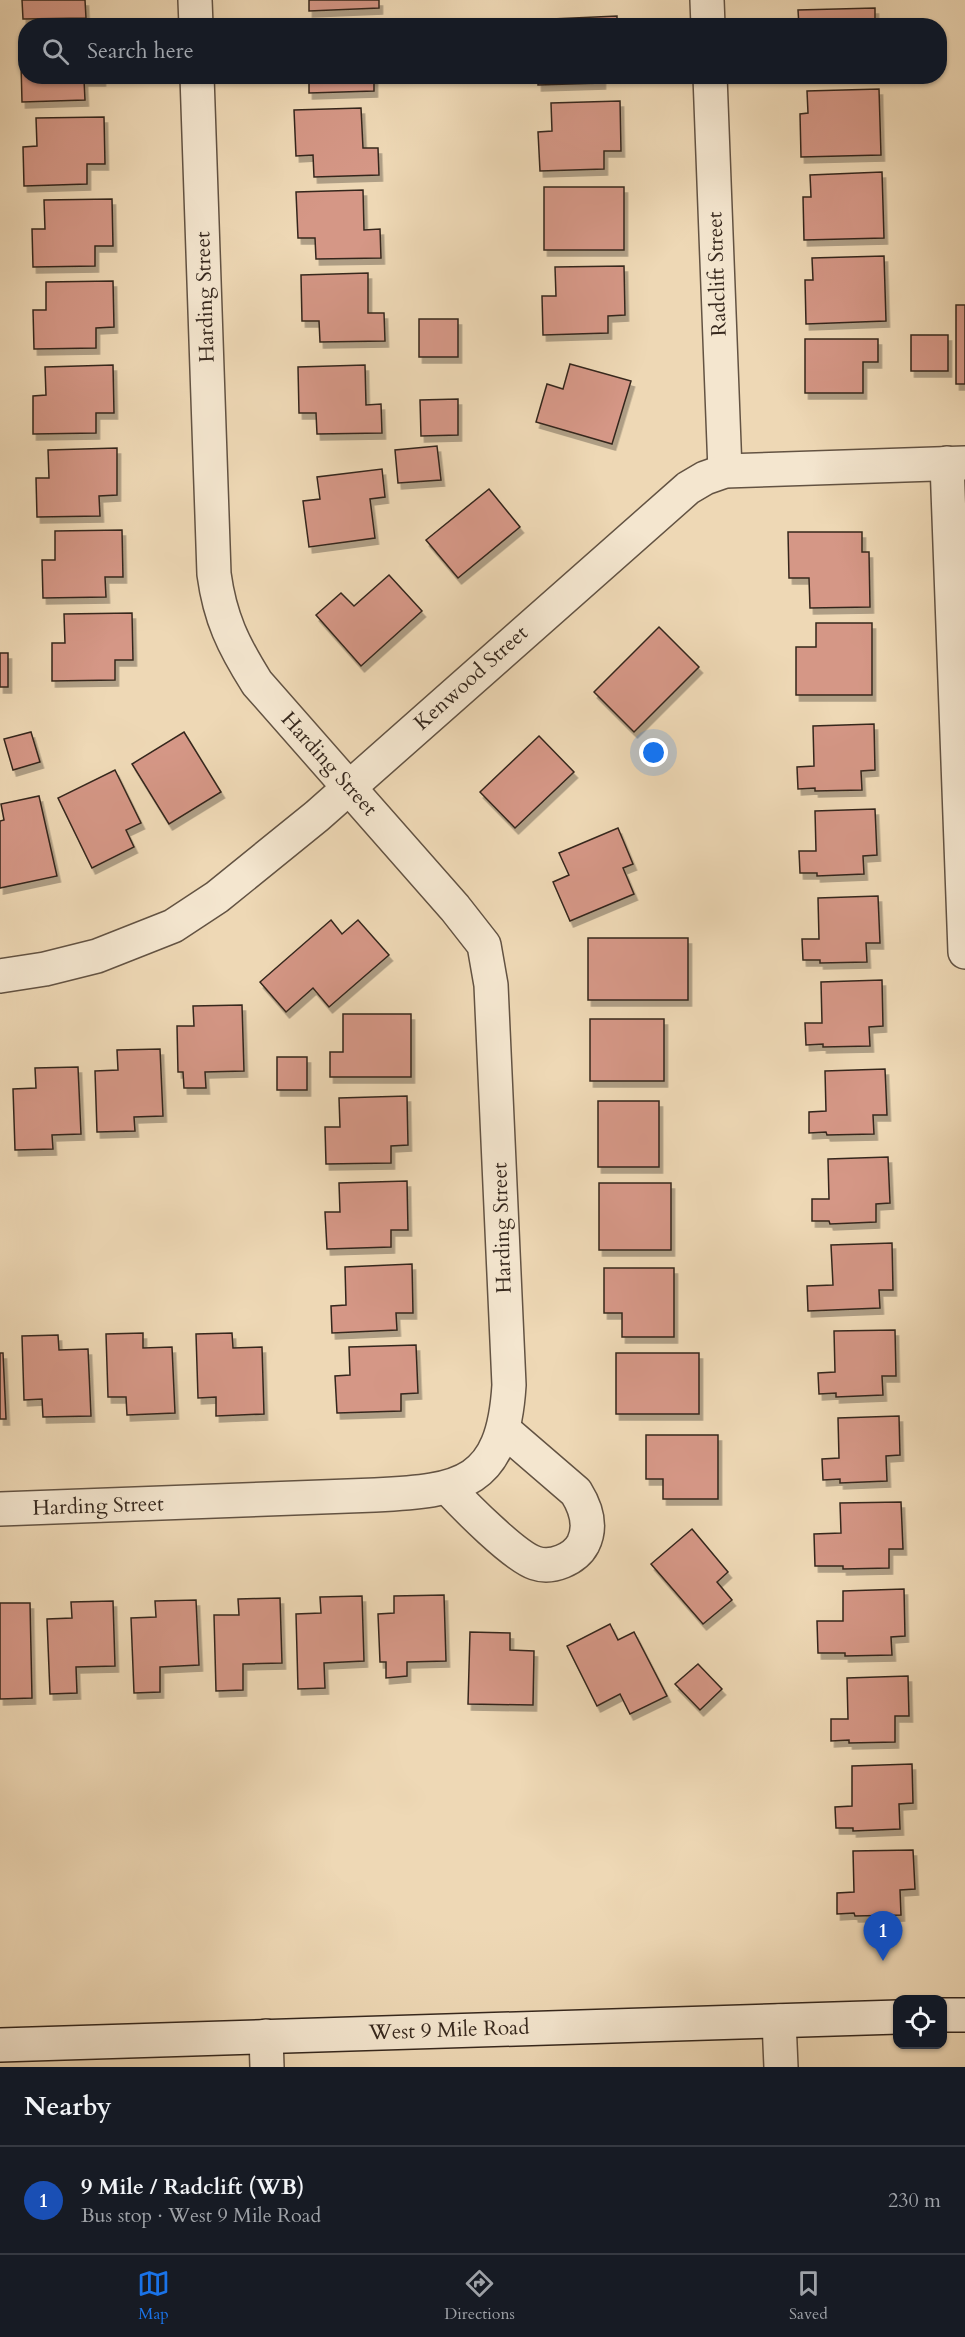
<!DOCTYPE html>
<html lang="en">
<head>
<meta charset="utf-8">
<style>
	body { margin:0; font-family:Cardo,serif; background:#242831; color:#f1f3f6 }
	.controls { position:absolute; right:18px; bottom:18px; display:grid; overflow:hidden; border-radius:12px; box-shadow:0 2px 4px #0004 }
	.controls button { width:54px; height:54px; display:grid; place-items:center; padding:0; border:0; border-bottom:2px solid #363941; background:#171b24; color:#f1f3f6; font:30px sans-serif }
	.you { position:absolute; left:654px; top:753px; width:21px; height:21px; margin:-15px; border:4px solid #fff; border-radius:50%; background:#1a73e8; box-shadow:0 0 0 9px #1a73e833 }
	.badge { display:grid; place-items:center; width:39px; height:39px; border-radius:50%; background:#1a73e8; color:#fff; font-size:20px; font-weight:700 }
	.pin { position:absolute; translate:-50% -50px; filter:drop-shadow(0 2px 3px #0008) }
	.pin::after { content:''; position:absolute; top:32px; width:21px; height:18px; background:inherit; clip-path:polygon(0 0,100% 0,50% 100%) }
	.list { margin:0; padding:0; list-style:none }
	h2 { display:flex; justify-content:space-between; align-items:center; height:78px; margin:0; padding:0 24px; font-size:26px }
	h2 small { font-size:20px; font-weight:400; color:#9ea1a6 }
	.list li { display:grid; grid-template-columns:39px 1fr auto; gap:18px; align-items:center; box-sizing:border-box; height:108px; padding:0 24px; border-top:2px solid #363941 }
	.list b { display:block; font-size:22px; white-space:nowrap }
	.list p { margin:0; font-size:20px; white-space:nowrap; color:#9ea1a6 }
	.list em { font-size:20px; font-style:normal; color:#9ea1a6 }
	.icon { flex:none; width:33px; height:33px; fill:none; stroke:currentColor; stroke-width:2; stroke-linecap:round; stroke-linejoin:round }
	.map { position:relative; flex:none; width:965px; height:2067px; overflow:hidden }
	.search { position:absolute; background:#171b24; box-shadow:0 2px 4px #0004; left:18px; right:18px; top:18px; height:66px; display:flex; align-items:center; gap:15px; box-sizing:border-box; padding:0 21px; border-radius:24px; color:#9ea1a6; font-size:22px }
	.sheet { height:186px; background:#171b24 }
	nav { display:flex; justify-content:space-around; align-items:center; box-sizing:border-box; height:84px; border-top:2px solid #363941; background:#171b24; font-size:16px; color:#9ea1a6 }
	nav a { display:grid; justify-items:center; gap:3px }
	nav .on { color:#1a73e8 }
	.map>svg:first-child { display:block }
	.building { fill:#d59786; stroke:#35271d; stroke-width:1.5; filter:url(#shadow) }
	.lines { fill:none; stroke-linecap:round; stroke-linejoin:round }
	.minor-casing { stroke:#635343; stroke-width:36 }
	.secondary-casing { stroke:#35271d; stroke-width:36 }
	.minor { stroke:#f4e6cf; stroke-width:33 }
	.secondary { stroke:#f4e6cf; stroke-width:33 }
	.labels { text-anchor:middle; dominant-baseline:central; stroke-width:4.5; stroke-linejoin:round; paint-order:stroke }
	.street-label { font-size:21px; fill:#35271d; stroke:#f4e6cf }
</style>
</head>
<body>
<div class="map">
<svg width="965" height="2067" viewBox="0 0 965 2067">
	<defs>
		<filter id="shadow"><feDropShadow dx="3.5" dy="6" stdDeviation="0" flood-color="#0004"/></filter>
	</defs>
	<rect width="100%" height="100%" fill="#eed8b5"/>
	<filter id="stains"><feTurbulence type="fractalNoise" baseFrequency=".00333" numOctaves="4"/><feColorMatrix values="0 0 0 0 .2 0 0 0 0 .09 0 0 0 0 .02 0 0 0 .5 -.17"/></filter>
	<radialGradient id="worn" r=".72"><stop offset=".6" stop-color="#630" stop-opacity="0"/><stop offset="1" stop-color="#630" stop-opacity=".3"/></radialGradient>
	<g class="building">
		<path d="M22 0H85L86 18 23 19Z"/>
		<path d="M309 0H379V8L309 11Z"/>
		<path d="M875 8V26H799L798 10Z"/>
		<path d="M617 16V26H552V19Z"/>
		<path d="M21 63H26V76H102V80H84L85 100 22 102Z"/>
		<path d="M309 76H374V91L309 93Z"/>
		<path d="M538 76H602V83L538 85Z"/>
		<path d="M879 89 881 155 801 157 800 114 808 113 807 91Z"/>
		<path d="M620 101 621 151H604V169L540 171 538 132 552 131 551 103Z"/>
		<path d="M361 108 363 148H378L379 175 314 177 313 155 296 156 294 110Z"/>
		<path d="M104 117 105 164H87V184L24 186 23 147 37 146 36 118Z"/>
		<path d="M882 172 884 238 804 240 803 197H811L810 175Z"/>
		<rect x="544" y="187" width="80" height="63"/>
		<path d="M363 190 364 230 380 229 381 258 316 259 315 238H298L296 192Z"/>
		<path d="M112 199 113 246H95V266L33 267 32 229H45L44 200Z"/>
		<path d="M884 256 886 321 806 324 805 280H813L812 258Z"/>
		<path d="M624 266 625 315 608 316V333L543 335 542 296H556L555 267Z"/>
		<path d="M368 273V313H384L385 341 320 342 319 321H302L301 275Z"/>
		<path d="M113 281 114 327 96 328V348L34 349 33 310H46V282Z"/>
		<rect x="956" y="305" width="9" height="79"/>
		<rect x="419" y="319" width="39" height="38"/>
		<rect x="911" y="335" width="37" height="36"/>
		<path d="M805 339H878V362H863V393H805Z"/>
		<path d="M570 364 631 381 612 444 536 422 547 384 563 389Z"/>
		<path d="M113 365 114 413H96V433L33 434V396L46 395 45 367Z"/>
		<path d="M365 365 366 405 381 404 382 433 317 434 316 413H299L298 367Z"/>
		<path d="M458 399V435L421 436 420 400Z"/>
		<path d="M437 446 441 480 398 483 395 450Z"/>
		<path d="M117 448V495L99 496 100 516 37 517 36 478H49L48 450Z"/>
		<path d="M382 469 385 497 370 499 375 538 309 547 303 501 320 499 317 477Z"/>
		<path d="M489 489 520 527 458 578 426 540Z"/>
		<path d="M122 530 123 577H105L106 597 43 598 42 560H55V531Z"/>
		<path d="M788 532H862V552H869L870 607 810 608 809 578H789Z"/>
		<path d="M389 575 422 611 361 666 316 615 341 593 354 606Z"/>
		<path d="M132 613 133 660H115V680L52 681V643H65L64 614Z"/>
		<path d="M816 623H872V695H796V647H816Z"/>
		<path d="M659 627 699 667 634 732 594 692Z"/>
		<rect x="0" y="653" width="8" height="34"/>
		<path d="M874 724 875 770 861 771 862 790 815 791V788L798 789 797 767 814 766 813 726Z"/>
		<path d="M31 732 40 762 13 770 4 739Z"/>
		<path d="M184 732 221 792 169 824 132 764Z"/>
		<path d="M539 736 574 772 515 828 480 792Z"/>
		<path d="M115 770 141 823 126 830 134 847 92 868 58 798Z"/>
		<path d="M39 796 57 876 0 888V821L4 820 1 804Z"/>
		<path d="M875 809 877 855 863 856 864 874 817 876V873H800L799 851H816L815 811Z"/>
		<path d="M618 828 633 864 623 868 634 894 570 921 553 882 569 875 559 853Z"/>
		<path d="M878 896 880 943H866L867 962 820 963V960H803L802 939H819L818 898Z"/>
		<path d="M331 920 342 934 358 920 389 955 329 1007 313 988 286 1012 260 982Z"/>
		<rect x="588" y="938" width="100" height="62"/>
		<path d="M882 980 883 1026 869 1027 870 1046 823 1047V1044L806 1045 805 1023H822L821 982Z"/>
		<path d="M242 1005 244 1071 205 1072 206 1088H184L183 1072H178L177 1026H194L193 1006Z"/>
		<path d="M343 1014H411V1077H330V1052H343Z"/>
		<rect x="590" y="1019" width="74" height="62"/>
		<path d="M160 1049 163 1116 134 1117 135 1131 97 1132 95 1071 118 1070 117 1050Z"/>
		<rect x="277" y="1057" width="30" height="33"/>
		<path d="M78 1067 81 1134 52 1135 53 1149 15 1150 13 1089 36 1088 35 1068Z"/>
		<path d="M885 1069 887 1115H873L874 1134 827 1135 826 1132 809 1133V1112L826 1111 825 1071Z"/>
		<path d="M407 1096 408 1145 391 1146V1163L326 1164 325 1127H340L339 1098Z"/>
		<rect x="598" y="1101" width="61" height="66"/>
		<path d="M888 1157 890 1203 876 1204V1222L830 1224 829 1221H812V1199H829L828 1159Z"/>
		<path d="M407 1181 408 1230H391V1247L327 1249 325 1212H340L339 1183Z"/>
		<rect x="599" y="1183" width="72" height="67"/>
		<path d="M892 1243 893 1290H879L880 1308 808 1311 807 1286 833 1285 831 1245Z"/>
		<path d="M412 1264 413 1313H396L397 1330 332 1333 331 1306 346 1305 345 1267Z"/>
		<path d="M604 1268H674V1337H622V1313H604Z"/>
		<path d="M895 1330 896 1376H882L883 1395 836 1397V1393L819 1394 818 1373 835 1372 834 1331Z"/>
		<path d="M143 1333V1348L172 1347 175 1413 127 1415 126 1397H108L106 1334Z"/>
		<path d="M232 1333 233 1348 262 1347 264 1414 216 1416V1397L198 1398 196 1334Z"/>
		<path d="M58 1335 59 1350 88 1349 91 1416 43 1417 42 1399 24 1400 22 1336Z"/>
		<path d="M416 1345 418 1393 401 1394V1411L337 1413 335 1376 350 1375 349 1347Z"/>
		<path d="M0 1353H3L6 1419H0Z"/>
		<rect x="616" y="1353" width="83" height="61"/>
		<path d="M899 1416 900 1455 886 1456 887 1481 840 1483V1479L823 1480 822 1459 839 1458 838 1418Z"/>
		<path d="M646 1435H718V1499H663V1479H646Z"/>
		<path d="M901 1502 903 1549H889V1568L843 1569V1566H815L814 1534 841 1533 840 1503Z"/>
		<path d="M692 1529 728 1572 717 1582 732 1600 703 1624 651 1564Z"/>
		<path d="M904 1589 905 1636 891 1637 892 1655 845 1656V1653H818L817 1621H843V1591Z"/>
		<path d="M444 1595 446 1661 407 1662V1676L386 1678V1662H380L378 1614 394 1613V1596Z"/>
		<path d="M362 1596 364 1661 324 1663 325 1688 298 1689 296 1614 321 1613 320 1597Z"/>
		<path d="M280 1598 282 1663 243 1664V1690L216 1691 214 1615H239L238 1599Z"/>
		<path d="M196 1600 199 1665 160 1667V1692L134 1693 131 1618 156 1617 155 1601Z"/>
		<path d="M113 1601 115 1666 76 1667 77 1693 50 1694 47 1619 72 1618 71 1602Z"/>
		<path d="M0 1603H30L32 1698 0 1699Z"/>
		<path d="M610 1624 618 1640 634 1632 667 1696 630 1714 620 1694 597 1706 567 1646Z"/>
		<path d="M470 1632 510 1633V1650L534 1651 533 1705 468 1704Z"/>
		<path d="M698 1664 722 1689 700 1710 675 1684Z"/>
		<path d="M908 1676 909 1716H895V1742L849 1743V1740L831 1741V1719H848L847 1678Z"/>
		<path d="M912 1764 913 1803 899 1804 900 1829 853 1831V1828H836L835 1807 852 1806V1766Z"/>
		<path d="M913 1850 915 1889 900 1890 901 1915 855 1916 854 1913 837 1914V1893L854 1892 853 1851Z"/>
	</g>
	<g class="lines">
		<defs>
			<g id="minor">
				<path d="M195 0 196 26"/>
				<path d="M707 0 708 26"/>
				<path d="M710 76 725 471"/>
				<path d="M947 463 965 952"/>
				<path d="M0 976 45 969 97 956 173 926 217 897 317 816 688 488 705 478 725 471 965 463"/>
				<path d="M448 1488C465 1506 514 1556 535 1563 552 1569 575 1559 583 1544 592 1526 586 1508 576 1492L504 1430"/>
				<path d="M0 1509 375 1495C462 1491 503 1484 509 1385L491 985 484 945 455 908 257 683C233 645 220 618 214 574L197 76"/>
				<path d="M779 2021 781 2067"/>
				<path d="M266 2036 267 2067"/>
			</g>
			<g id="secondary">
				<path d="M942 2015H965"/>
				<path d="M0 2045 898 2017"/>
			</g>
		</defs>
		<use href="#minor" class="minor-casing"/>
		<use href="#secondary" class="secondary-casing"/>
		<use href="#minor" class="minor"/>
		<use href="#secondary" class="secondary"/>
	</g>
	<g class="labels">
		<g class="street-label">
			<text transform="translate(717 274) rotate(-92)">Radclift Street</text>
			<text transform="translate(205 297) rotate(-92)">Harding Street</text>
			<text transform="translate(471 678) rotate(-42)">Kenwood Street</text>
			<text transform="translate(329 764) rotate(48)">Harding Street</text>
			<text transform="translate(502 1228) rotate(-92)">Harding Street</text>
			<text transform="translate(98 1506) rotate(-2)">Harding Street</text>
			<text transform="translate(449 2030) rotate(-2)">West 9 Mile Road</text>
		</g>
	</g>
	<rect width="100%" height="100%" filter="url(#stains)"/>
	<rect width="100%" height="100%" fill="url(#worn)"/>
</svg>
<div class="controls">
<button><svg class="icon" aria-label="locate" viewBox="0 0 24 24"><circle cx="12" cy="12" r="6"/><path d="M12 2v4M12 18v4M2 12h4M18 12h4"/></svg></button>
</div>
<div class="you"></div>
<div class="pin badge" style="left:883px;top:1961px;background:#1a4fb4">1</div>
<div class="search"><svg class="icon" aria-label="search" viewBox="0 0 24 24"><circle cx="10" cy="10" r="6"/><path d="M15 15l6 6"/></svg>Search here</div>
</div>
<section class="sheet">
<h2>Nearby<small></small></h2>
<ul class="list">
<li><span class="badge" style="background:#1a4fb4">1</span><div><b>9 Mile / Radclift (WB)</b><p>Bus stop · West 9 Mile Road</p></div><em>230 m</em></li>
</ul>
</section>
<nav>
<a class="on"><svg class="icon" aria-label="map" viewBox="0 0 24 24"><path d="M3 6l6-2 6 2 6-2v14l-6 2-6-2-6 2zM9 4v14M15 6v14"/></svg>Map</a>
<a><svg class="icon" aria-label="directions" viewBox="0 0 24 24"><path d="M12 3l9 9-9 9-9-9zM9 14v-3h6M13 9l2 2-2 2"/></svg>Directions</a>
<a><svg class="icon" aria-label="saved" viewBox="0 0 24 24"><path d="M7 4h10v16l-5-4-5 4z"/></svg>Saved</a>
</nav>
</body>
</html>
